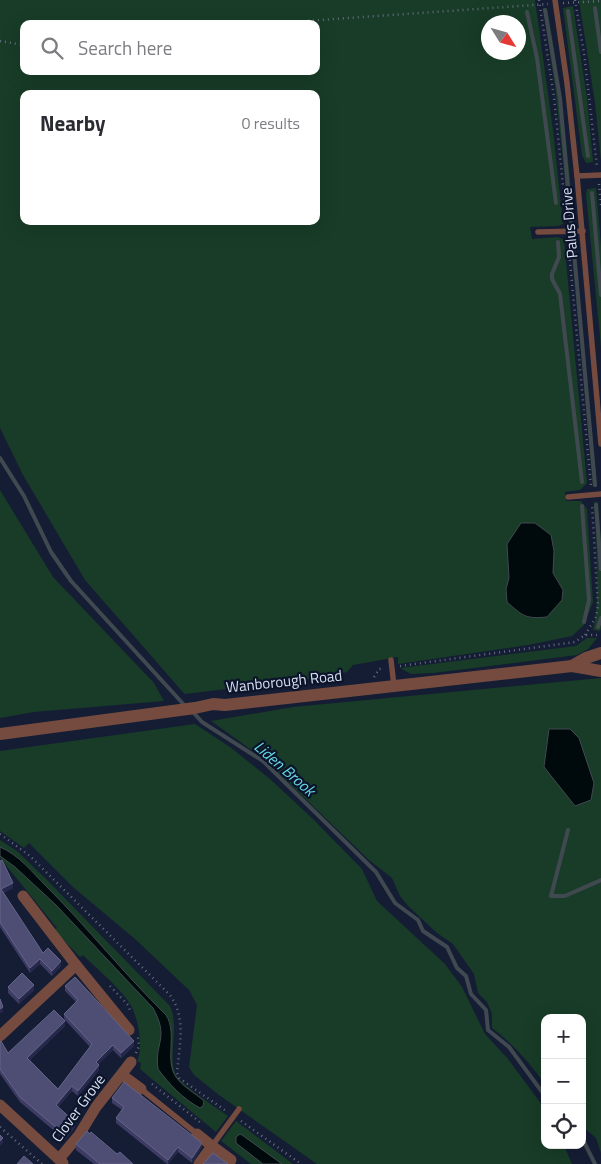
<!DOCTYPE html>
<html lang="en">
<head>
<meta charset="utf-8">
<style>
	body { margin:0; font-family:"Titillium Web",sans-serif; background:#f2f2f3; color:#2b2b33 }
	.controls { position:absolute; right:15px; bottom:15px; display:grid; overflow:hidden; border-radius:10px; box-shadow:0 5px 20px #0002 }
	.controls button { width:45px; height:45px; display:grid; place-items:center; padding:0; border:0; border-bottom:1px solid #e1e1e2; background:#fff; color:#2b2b33; font:25px sans-serif }
	.compass { position:absolute; left:481px; top:15px; width:45px; height:45px; border-radius:50%; background:#fff; box-shadow:0 5px 20px #0002; rotate:127deg }
	.list { margin:0; padding:0; list-style:none }
	h2 { display:flex; justify-content:space-between; align-items:center; height:65px; margin:0; padding:0 20px; font-size:21px }
	h2 small { font-size:16px; font-weight:400; color:#7c7c81 }
	.icon { flex:none; width:28px; height:28px; fill:none; stroke:currentColor; stroke-width:2; stroke-linecap:round; stroke-linejoin:round }
	.map { position:relative; flex:none; width:601px; height:1164px; overflow:hidden }
	.search { position:absolute; background:#fff; box-shadow:0 5px 20px #0002; left:20px; top:20px; width:300px; height:55px; display:flex; align-items:center; gap:12px; box-sizing:border-box; padding:0 18px; border-radius:10px; color:#7c7c81; font-size:19px }
	.panel { position:absolute; background:#fff; box-shadow:0 5px 20px #0002; left:20px; top:90px; width:300px; height:135px; border-radius:10px }
	.map>svg:first-child { display:block }
	.green { fill:#183c27; fill-rule:evenodd }
	.water { fill:#00090c; stroke:#414950 }
	.lines { fill:none; stroke-linecap:round; stroke-linejoin:round }
	.stream { stroke:#414950; stroke-width:4 }
	.path { stroke:#656d81; stroke-width:2.5; stroke-dasharray:1 4; stroke-linecap:butt }
	.service { stroke:#754b3f; stroke-width:5.5 }
	.minor { stroke:#754b3f; stroke-width:11 }
	.tertiary { stroke:#754b3f; stroke-width:12 }
	.wall { fill:#3e3b64 }
	.shaded-wall { fill:#26284b }
	.building { fill:#4e4d73; stroke:#646487 }
	.labels { text-anchor:middle; dominant-baseline:central; stroke-width:4.5; stroke-linejoin:round; paint-order:stroke }
	.street-label { font-size:15px; fill:#d8dfef; stroke:#0b142a }
	.water-label { font-size:16px; font-style:italic; fill:#65d7e3; stroke:#0b142a }
</style>
</head>
<body>
<div class="map">
<svg width="601" height="1164" viewBox="0 0 601 1164">
	<rect width="100%" height="100%" fill="#141d34"/>
	<g class="green">
		<path d="M0 0H535L553 130 563 224 558 226 530 227 532 239 558 237 564 240 587 483 580 490 565 492 566 501H581L587 509 593 602 584 625 572 636 528 645 398 664V657L353 665 347 672 320 678 185 694 181 690 85 580 23 475 0 428ZM488 22H518V52H488ZM24 24H316V71H24ZM24 94H316V221H24Z"/>
		<path d="M579 0H601V161L595 103Z"/>
		<path d="M573 6 587 98 593 162 586 163 582 155 563 8Z"/>
		<path d="M543 8H547C560 80 568 151 574 224L570 225 555 86Z"/>
		<path d="M596 188 601 246V347L586 194 587 189Z"/>
		<path d="M574 239 597 487H593L571 240Z"/>
		<path d="M0 490 53 577 154 683 164 701 34 712 0 718Z"/>
		<path d="M594 502H598L601 539V628L600 631 593 630C601 603 596 535 594 502Z"/>
		<path d="M587 638H597L588 649 577 655 433 673 411 674 400 668 576 646Z"/>
		<path d="M601 678V1153L596 1138 582 1126V1018H545V1084C530 1063 512 1043 492 1028V1014L487 1002 478 993 474 974 453 944 437 933 408 906 400 896 392 878 369 860 264 759 211 721 293 707Z"/>
		<path d="M195 724 230 747 270 779 313 819 362 869 377 901 445 964 462 987 485 1034 508 1059 545 1109V1145H564L572 1164H317L219 1095 194 1075 189 1067 197 1005 189 990 135 939 74 888 29 843 24 848 0 831V751Z"/>
		<path d="M0 840 17 851 46 879 170 1006C180 1028 167 1056 176 1075 181 1085 217 1108 228 1116L216 1132 140 1069 141 1063 137 1061C144 1048 138 1016 130 1004 121 989 96 968 83 955L80 957 54 930 57 928 0 858Z"/>
		<path d="M236 1121 293 1164H251L221 1141Z"/>
	</g>
	<g class="water">
		<path d="M521 523H535L551 535 554 551 553 573 563 590 562 600 547 617C525 619 523 616 507 602L506 589 509 578 507 544Z"/>
		<path d="M549 729H570L579 738 594 783 591 800 575 806 544 767Z"/>
		<path d="M0 847C19 855 32 872 46 886 88 928 124 974 166 1015 178 1034 164 1059 176 1077 183 1087 195 1093 204 1101L203 1106 200 1108C183 1099 169 1084 158 1069 154 1042 170 1039 153 1008L56 905 15 867 0 856Z"/>
		<path d="M240 1134 242 1135 282 1164H263L236 1143V1137Z"/>
	</g>
	<g class="lines">
		<g class="stream">
			<path d="M595 8 601 52"/>
			<path d="M545 10 560 98 571 222"/>
			<path d="M568 11 588 156"/>
			<path d="M527 12 537 58 556 203"/>
			<path d="M592 193 601 295"/>
			<path d="M573 241 595 485"/>
			<path d="M558 242 559 257 552 274V279L560 294 582 482"/>
			<path d="M0 458 24 496 51 552 71 581 186 707"/>
			<path d="M596 505 601 569"/>
			<path d="M582 506 589 600 584 622"/>
			<path d="M598 627 601 618"/>
			<path d="M192 711 202 722 263 761 376 872 395 903 418 920 423 931 447 947 457 968 466 976 471 994 486 1010 488 1030 509 1047 545 1096"/>
			<path d="M568 830 551 896H565L601 880"/>
			<path d="M582 1138 595 1164"/>
		</g>
		<g class="path">
			<path d="M539 0 554 97 567 224"/>
			<path d="M575 0 584 53 597 167"/>
			<path d="M563 3 601 1"/>
			<path d="M263 24 548 4"/>
			<path d="M0 41 24 45"/>
			<path d="M599 184 601 205"/>
			<path d="M568 240 591 486"/>
			<path d="M585 635 596 617 598 606 592 504"/>
			<path d="M400 666 575 642 585 635H597"/>
			<path d="M374 677 379 669H384"/>
			<path d="M0 834 30 856 170 995C187 1019 179 1046 177 1073L179 1078 226 1111"/>
			<path d="M110 986 128 1005 131 1013"/>
			<path d="M136 1053 139 1046 138 1037"/>
			<path d="M152 1084 201 1123"/>
			<path d="M241 1121 301 1164"/>
			<path d="M0 1127 42 1164"/>
		</g>
		<g class="service">
			<path d="M555 0 567 83 577 176 601 444"/>
			<path d="M577 176 601 175"/>
			<path d="M538 232 583 231"/>
			<path d="M568 497 601 494"/>
			<path d="M391 660 394 686"/>
			<path d="M141 1089 197 1134"/>
			<path d="M212 1146 239 1109"/>
		</g>
		<g class="minor">
			<path d="M23 896 76 965"/>
			<path d="M0 1036 76 965 129 1030"/>
			<path d="M122 1075 141 1089"/>
			<path d="M0 1105 63 1163"/>
			<path d="M197 1134 212 1146"/>
			<path d="M59 1159 79 1135 96 1107 131 1062"/>
			<path d="M199 1164 212 1146 231 1160"/>
		</g>
		<g class="tertiary">
			<path d="M572 666 586 658 601 653"/>
			<path d="M0 734 195 708 213 704 225 705 572 666 601 671"/>
		</g>
	</g>
	<g class="wall">
		<path d="M0 861 13 888 3 893 43 953 61 966 52 976 40 964 30 973 0 927Z"/>
		<path d="M65 986 134 1046 121 1058 113 1050 98 1064 99 1070 78 1096 72 1091 58 1107 75 1127 65 1140 20 1102 0 1074V1042L8 1053 65 1026 30 1060 58 1089 90 1047 64 1019V1014L76 1002 65 991Z"/>
		<path d="M8 987 34 990 19 1004 8 993Z"/>
		<path d="M112 1098 202 1147 192 1163 178 1152 168 1164H167L116 1123V1118L122 1110 112 1103Z"/>
		<path d="M76 1144 117 1154 133 1164H94L76 1150Z"/>
	</g>
	<g class="shaded-wall">
		<path d="M13 883V888L1 894V889Z"/>
		<path d="M40 959V964L30 973V968Z"/>
		<path d="M61 961V966L52 976V971Z"/>
		<path d="M34 985V990L19 1004V999Z"/>
		<path d="M3 1007V1012L0 1013V1009Z"/>
		<path d="M65 1021V1026L27 1063V1058Z"/>
		<path d="M134 1041V1046L121 1058V1053Z"/>
		<path d="M113 1045V1050L96 1067V1062Z"/>
		<path d="M99 1065V1070L78 1096V1091Z"/>
		<path d="M72 1086V1091L56 1109V1105Z"/>
		<path d="M75 1122V1127L65 1140V1135Z"/>
		<path d="M3 1138V1143L0 1146V1141Z"/>
		<path d="M202 1143V1147L192 1163V1158Z"/>
		<path d="M178 1147V1152L168 1164V1160Z"/>
	</g>
	<g class="building">
		<path d="M2 860 13 883 1 889 43 953 48 948 61 961 52 971 40 959 30 968 0 922V861Z"/>
		<path d="M22 973 34 985 19 999 8 987Z"/>
		<path d="M75 977 134 1041 121 1053 113 1045 96 1062 99 1065 78 1091 72 1086 56 1105 75 1122 65 1135 20 1097 0 1069V1042L1 1041 8 1053 54 1010 65 1021 27 1058 58 1089 92 1044 64 1014 78 1000 65 986Z"/>
		<path d="M0 999 3 1007 0 1009Z"/>
		<path d="M124 1082 202 1143 192 1158 178 1147 168 1160 116 1118 124 1107 112 1098Z"/>
		<path d="M87 1131 90 1134 91 1132 117 1154 120 1152 133 1164H100L76 1144Z"/>
		<path d="M0 1135 3 1138 0 1141Z"/>
		<path d="M213 1153 228 1164H203Z"/>
		<path d="M24 1156 33 1164H17Z"/>
	</g>
	<g class="labels">
		<g class="street-label">
			<text transform="translate(569 223) rotate(-95)">Palus Drive</text>
			<text transform="translate(284 681) rotate(-6)">Wanborough Road</text>
			<text transform="translate(78 1108) rotate(-54)">Clover Grove</text>
		</g>
		<g class="water-label">
			<text transform="translate(285 768) rotate(41)">Liden Brook</text>
		</g>
	</g>
</svg>
<div class="controls">
<button>+</button>
<button>−</button>
<button><svg class="icon" aria-label="locate" viewBox="0 0 24 24"><circle cx="12" cy="12" r="6"/><path d="M12 2v4M12 18v4M2 12h4M18 12h4"/></svg></button>
</div>
<svg class="compass" viewBox="-18 -18 36 36"><path d="M0-13l5 13h-10z" fill="#e53935"/><path d="M0 13l5-13h-10z" fill="#7c7c81"/></svg>
<div class="search"><svg class="icon" aria-label="search" viewBox="0 0 24 24"><circle cx="10" cy="10" r="6"/><path d="M15 15l6 6"/></svg>Search here</div>
<section class="panel">
<h2>Nearby<small>0 results</small></h2>
<ul class="list">
</ul>
</section>
</div>
</body>
</html>
